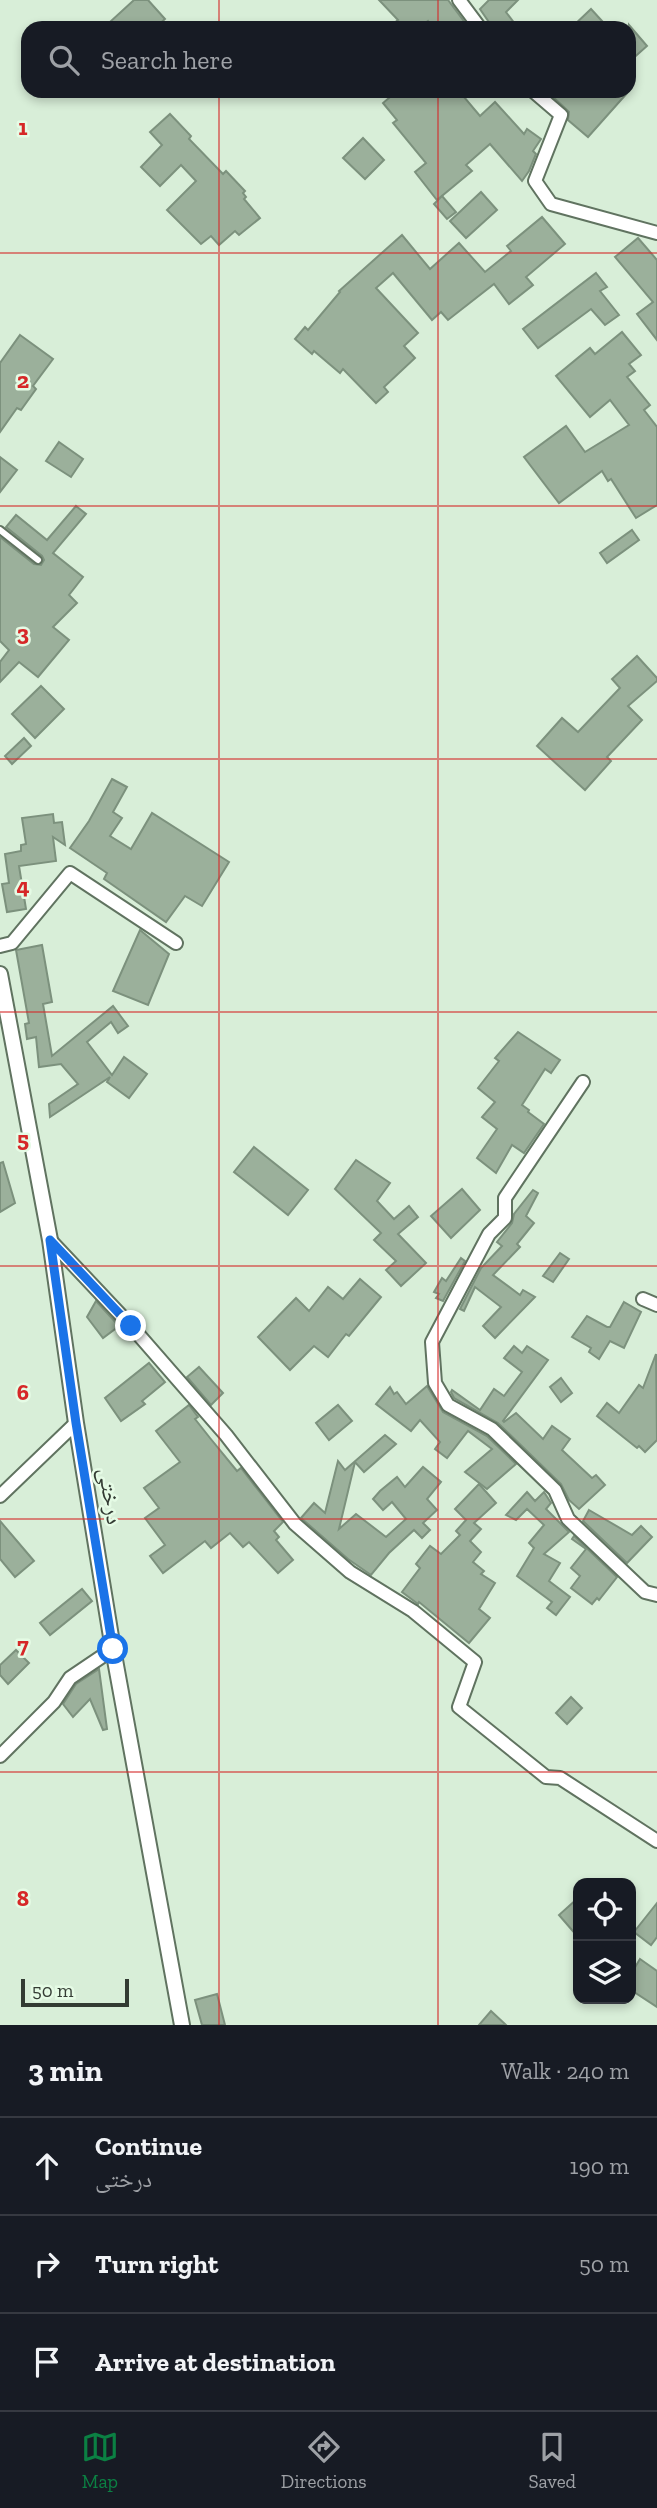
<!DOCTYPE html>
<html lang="en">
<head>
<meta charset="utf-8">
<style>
	body { margin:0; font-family:"Zilla Slab","Noto Naskh Arabic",serif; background:#20242c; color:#f1f3f6 }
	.controls { position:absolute; right:21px; bottom:21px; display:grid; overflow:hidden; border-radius:14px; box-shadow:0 4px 10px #0003 }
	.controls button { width:63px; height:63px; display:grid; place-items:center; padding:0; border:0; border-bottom:2px solid #363941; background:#171b24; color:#f1f3f6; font:35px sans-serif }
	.scale { position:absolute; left:21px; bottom:18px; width:108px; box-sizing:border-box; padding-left:7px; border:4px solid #333b33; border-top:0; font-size:19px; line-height:24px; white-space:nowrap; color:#333b33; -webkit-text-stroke:5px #e5fbe5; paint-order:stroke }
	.stop { position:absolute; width:21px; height:21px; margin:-16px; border:5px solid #1a73e8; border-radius:50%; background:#fff }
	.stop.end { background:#1a73e8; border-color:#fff; box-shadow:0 2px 7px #0008 }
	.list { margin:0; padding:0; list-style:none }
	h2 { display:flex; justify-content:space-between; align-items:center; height:91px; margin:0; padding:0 28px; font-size:30px }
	h2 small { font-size:23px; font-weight:400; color:#9ea1a6 }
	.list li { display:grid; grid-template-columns:46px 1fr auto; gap:21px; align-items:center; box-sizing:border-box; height:98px; padding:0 28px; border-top:2px solid #363941 }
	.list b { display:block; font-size:26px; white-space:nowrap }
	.list p { margin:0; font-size:23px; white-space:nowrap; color:#9ea1a6 }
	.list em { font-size:23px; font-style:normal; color:#9ea1a6 }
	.icon { flex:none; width:38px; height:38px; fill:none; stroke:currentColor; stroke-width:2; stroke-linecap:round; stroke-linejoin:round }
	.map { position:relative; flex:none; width:657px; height:2025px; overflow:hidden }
	.search { position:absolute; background:#171b24; box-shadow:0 4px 10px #0003; left:21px; right:21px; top:21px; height:77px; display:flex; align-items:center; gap:18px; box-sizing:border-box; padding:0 24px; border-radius:21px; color:#9ea1a6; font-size:26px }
	.sheet { height:385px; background:#171b24 }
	nav { display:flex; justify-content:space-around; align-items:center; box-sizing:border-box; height:98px; border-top:2px solid #363941; background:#171b24; font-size:19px; color:#9ea1a6 }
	nav a { display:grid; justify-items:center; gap:4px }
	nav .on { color:#0b8043 }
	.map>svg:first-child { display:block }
	.building { fill:#9bb09b; stroke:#7c917d; stroke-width:2 }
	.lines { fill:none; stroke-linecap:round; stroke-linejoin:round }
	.service-casing { stroke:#607360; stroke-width:10 }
	.minor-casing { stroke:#607360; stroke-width:16 }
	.tertiary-casing { stroke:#607360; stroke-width:18 }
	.service { stroke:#fff; stroke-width:6 }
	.minor { stroke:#fff; stroke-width:12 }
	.tertiary { stroke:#fff; stroke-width:14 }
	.route { stroke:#1a73e8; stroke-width:9 }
	.grid { fill:none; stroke:#d62828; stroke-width:2; stroke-opacity:0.55 }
	.labels { text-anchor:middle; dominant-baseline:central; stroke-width:5; stroke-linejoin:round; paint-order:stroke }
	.street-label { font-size:23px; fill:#333b33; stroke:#e5fbe5 }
	.grid-label { font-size:23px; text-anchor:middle; font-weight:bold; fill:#d62828; stroke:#e5fbe5; stroke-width:5; stroke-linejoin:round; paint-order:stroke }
</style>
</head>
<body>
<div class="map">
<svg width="657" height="2025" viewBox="0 0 657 2025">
	<rect width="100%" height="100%" fill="#d8eed8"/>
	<g class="building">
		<path d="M134 0H148L165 19 155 28H117L111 21Z"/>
		<path d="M379 0H448L469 28H433L428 21 419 28H388L398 20Z"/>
		<path d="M489 0H518L506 12 518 28H493L480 9Z"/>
		<path d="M591 9 602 21 594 28H571Z"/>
		<path d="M629 25 647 46 629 62Z"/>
		<path d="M397 91H459L480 116 495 102 524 134 527 129 541 139 533 151 536 154 529 171 522 181 490 144 466 165 472 171 437 200 415 172 426 163 393 123 397 120 383 103Z"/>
		<path d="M554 91H629L588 137 568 120 569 112 551 95Z"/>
		<path d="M170 114 191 136 189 139 223 174 226 171 245 191 243 193 246 197 244 199 260 218 239 235 235 231 219 245 211 236 201 244 167 210 196 181 181 165 160 186 141 167 162 145 150 132Z"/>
		<path d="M363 138 384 160 365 179 343 158Z"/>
		<path d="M481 192 497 210 466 238 450 221Z"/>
		<path d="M442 196 456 212 447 219 434 204Z"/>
		<path d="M542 217 565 244 526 277 533 285 509 304 494 284 448 320 441 312 432 320 393 273 376 288 418 333 404 346 415 358 384 387 388 392 376 403 343 369 340 373 314 351 312 354 295 339 305 327 308 330 340 292 339 291 402 235 430 269 459 243 485 272 511 251 507 246Z"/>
		<path d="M638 238 657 260V340L637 314 653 302 615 257Z"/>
		<path d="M596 273 607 287 600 291 619 315 605 325 591 309 538 348 523 329Z"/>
		<path d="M622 332 641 355 629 364 635 371 627 377 650 405 644 410 657 427V505L636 518 611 479 608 481 602 471 559 503 524 457 566 426 585 452 629 425 610 400 590 417 556 376 590 348 595 354Z"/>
		<path d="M20 335 53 359 33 386 36 389 21 410 17 408 0 432V363Z"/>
		<path d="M59 442 83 459 71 477 46 461Z"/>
		<path d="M0 457 17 470 0 492Z"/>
		<path d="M76 506 86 514 53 553 83 577 69 595 77 603 53 627 69 640 38 677 19 662 0 682V662L9 650 0 641V537L34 564 41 565 44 560 42 556 6 527 16 515 47 540Z"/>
		<path d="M632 530 639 540 607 563 600 553Z"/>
		<path d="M637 656 657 678V681L628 706 642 720 607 757 611 761 585 790 537 746 562 718 578 732 620 688 612 679Z"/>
		<path d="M41 686 64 709 35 738 12 714Z"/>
		<path d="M24 738 31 746 12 764 5 756Z"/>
		<path d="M112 779 127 787 113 812 122 818 110 836 131 849 152 813 229 862 202 906 185 896 166 922 104 879 107 873 70 848 89 821Z"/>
		<path d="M53 814 54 823 62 822 65 845 53 837 56 861 19 866 26 909 7 912 2 884 9 883 5 854 21 851V845L26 844 22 818Z"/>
		<path d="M140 930 169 954 148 1005 113 991Z"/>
		<path d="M42 945 52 1002 43 1004 52 1056 113 1006 128 1026 118 1033 111 1022 87 1042 112 1075 124 1057 147 1074 129 1098 107 1082 110 1077 50 1117 49 1104 78 1084 61 1064 39 1067 36 1037 27 1039 25 1024 29 1023 16 950Z"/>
		<path d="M518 1032 560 1060 551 1073 545 1069 522 1105 529 1110 528 1112 544 1124 524 1153 512 1145 496 1173 477 1158 497 1129 482 1117 495 1102 478 1088 499 1061 495 1058Z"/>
		<path d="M254 1147 308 1190 288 1215 234 1172Z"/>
		<path d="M356 1160 390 1183 377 1201 394 1219 409 1206 418 1217 398 1234 426 1263 401 1286 386 1270 396 1261 374 1240 381 1233 335 1189Z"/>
		<path d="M3 1162 15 1203 0 1212V1163Z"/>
		<path d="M462 1189 480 1210 451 1238 431 1216Z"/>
		<path d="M533 1190 538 1193 526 1216 534 1223 517 1244 520 1247 493 1275 520 1295 523 1290 535 1297 495 1338 483 1326 501 1307 475 1287 464 1311 460 1309 481 1268 502 1246 497 1242 512 1223 514 1214Z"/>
		<path d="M560 1253 569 1259 553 1282 543 1276Z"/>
		<path d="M461 1258 465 1261 443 1301 436 1298 439 1294 434 1292 442 1278 446 1281Z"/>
		<path d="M360 1279 381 1297 349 1336 346 1334 328 1357 314 1346 290 1370 258 1337 296 1298 309 1311 328 1287 343 1299Z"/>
		<path d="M96 1301 119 1326 103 1338 87 1317Z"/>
		<path d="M624 1302 641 1312 624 1348 610 1341 599 1359 589 1352 591 1348 572 1337 587 1316 607 1327H610Z"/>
		<path d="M514 1346 522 1353 527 1346 548 1360 503 1421 504 1422 516 1413 543 1439 552 1426 570 1439 562 1450 592 1478 596 1475 605 1485 579 1509 569 1500 561 1484 498 1423 454 1398 451 1392 452 1390 480 1410 494 1389 504 1396 522 1372 504 1358Z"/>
		<path d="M656 1354 657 1440 645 1452 639 1446 637 1448 597 1416 607 1403 619 1413 639 1385 643 1388Z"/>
		<path d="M149 1363 165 1382 142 1401 145 1404 121 1421 105 1398Z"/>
		<path d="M199 1367 223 1393 211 1405 187 1377Z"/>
		<path d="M561 1378 572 1393 561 1402 550 1387Z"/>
		<path d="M427 1386 443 1412 487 1436 516 1464 487 1489 465 1472 492 1449 468 1431 447 1458 435 1449 440 1442 420 1420 411 1431 376 1404 390 1387 394 1394 397 1392 406 1404Z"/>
		<path d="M189 1405 198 1417 195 1419 210 1438 237 1471 241 1468 283 1522 274 1531 279 1537 276 1540 293 1560 278 1573 249 1542 243 1547 230 1533 211 1548 205 1541 163 1573 150 1556 165 1545 145 1518 159 1508 144 1488 180 1462 156 1431Z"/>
		<path d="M338 1405 352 1421 329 1440 316 1423Z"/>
		<path d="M385 1435 396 1444 364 1472 355 1462 339 1529 356 1514 386 1537 406 1519 392 1502 383 1510 373 1499 380 1491 397 1477 405 1487 423 1467 441 1482 427 1499 437 1510 423 1523 430 1530 422 1538 414 1530 389 1553 371 1575 348 1559 301 1518 314 1503 325 1513 338 1461 345 1470Z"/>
		<path d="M479 1484 496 1503 474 1523 481 1529 470 1541 481 1552 473 1562 484 1571 481 1574 495 1583 479 1609 490 1618 469 1643 419 1602 418 1604 402 1592 420 1568 416 1564 430 1546 441 1554 460 1535 456 1531 466 1520 455 1509Z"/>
		<path d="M527 1492 535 1501 544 1492 551 1503 546 1509 569 1532 544 1554 560 1563 549 1581 570 1597 556 1615 547 1608 552 1602 517 1576 534 1548 529 1543 544 1525 527 1509 516 1520 506 1515Z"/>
		<path d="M589 1510 632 1535 641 1526 652 1537 627 1563 583 1521Z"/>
		<path d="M0 1521 34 1561 15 1577 0 1559Z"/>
		<path d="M574 1536 617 1577 599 1600 597 1598 592 1604 571 1588 580 1576 571 1568 586 1549 572 1539Z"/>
		<path d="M82 1589 92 1601 50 1635 40 1623Z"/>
		<path d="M16 1650 29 1663 8 1684 0 1675V1665Z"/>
		<path d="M99 1669 107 1729 103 1730 90 1699 73 1717 63 1704 76 1684Z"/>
		<path d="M571 1697 582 1708 567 1724 556 1713Z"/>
		<path d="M578 1898V1937L559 1915Z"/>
		<path d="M657 1903V1937L651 1945 634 1932Z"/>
		<path d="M640 1959 657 1971V2007L631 1990V1974Z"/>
		<path d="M217 1994 225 2025H202L195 2000Z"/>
		<path d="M491 2011 506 2025H479Z"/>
	</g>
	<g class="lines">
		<defs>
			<path id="service" d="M0 530 38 560"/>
			<g id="minor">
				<path d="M459 0 480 28"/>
				<path d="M533 91 561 115 535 181 551 204 657 233"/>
				<path d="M0 946 12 943 70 873 176 943"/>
				<path d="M583 1082 505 1198V1218L489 1234 432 1342 435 1383 448 1405 492 1429 555 1490 568 1519 645 1592 657 1595"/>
				<path d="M50 1240 131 1326 226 1435 295 1524 350 1572 413 1611 475 1662 459 1707 546 1777 560 1778 657 1841"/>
				<path d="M643 1299 657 1305"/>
				<path d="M0 1496 76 1423"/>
				<path d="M0 1756 54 1702 70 1678 113 1649"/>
			</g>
			<path id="tertiary" d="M0 974 50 1240 76 1423 113 1649 182 2025"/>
		</defs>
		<use href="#service" class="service-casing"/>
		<use href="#minor" class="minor-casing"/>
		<use href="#tertiary" class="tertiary-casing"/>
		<use href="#service" class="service"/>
		<use href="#minor" class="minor"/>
		<use href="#tertiary" class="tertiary"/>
	</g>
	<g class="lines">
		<path class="route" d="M113 1649 76 1423 50 1240 131 1326"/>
	</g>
	<path class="grid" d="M219 0V28M438 0V28M219 91V2025M438 91V2025M0 253H657M0 506H657M0 759H657M0 1012H657M0 1266H657M0 1519H657M0 1772H657"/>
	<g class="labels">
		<g class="street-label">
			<text transform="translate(111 1496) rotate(81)">درختی</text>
		</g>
	</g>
	<g class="grid-label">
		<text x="23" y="135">1</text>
		<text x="23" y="388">2</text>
		<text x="23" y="641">3</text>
		<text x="23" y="894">4</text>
		<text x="23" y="1147">5</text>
		<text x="23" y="1400">6</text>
		<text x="23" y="1653">7</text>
		<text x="23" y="1906">8</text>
	</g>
</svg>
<div class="controls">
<button><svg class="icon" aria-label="locate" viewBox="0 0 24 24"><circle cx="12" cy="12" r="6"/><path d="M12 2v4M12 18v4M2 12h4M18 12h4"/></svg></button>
<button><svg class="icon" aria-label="layers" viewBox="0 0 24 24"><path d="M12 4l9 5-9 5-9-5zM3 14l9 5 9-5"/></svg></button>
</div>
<div class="scale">50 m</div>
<div class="stop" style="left:113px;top:1649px"></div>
<div class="stop end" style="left:131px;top:1326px"></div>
<div class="search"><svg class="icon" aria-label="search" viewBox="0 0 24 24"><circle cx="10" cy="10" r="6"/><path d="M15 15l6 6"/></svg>Search here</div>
</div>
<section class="sheet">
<h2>3 min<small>Walk · 240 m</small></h2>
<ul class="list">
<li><svg class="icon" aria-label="ahead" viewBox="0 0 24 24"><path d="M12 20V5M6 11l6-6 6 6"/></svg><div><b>Continue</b><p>درختی</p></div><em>190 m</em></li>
<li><svg class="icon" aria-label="right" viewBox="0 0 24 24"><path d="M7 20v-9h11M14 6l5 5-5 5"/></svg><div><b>Turn right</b></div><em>50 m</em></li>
<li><svg class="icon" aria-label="arrive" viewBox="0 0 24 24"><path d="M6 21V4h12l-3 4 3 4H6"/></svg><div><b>Arrive at destination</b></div></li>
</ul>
</section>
<nav>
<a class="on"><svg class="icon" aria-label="map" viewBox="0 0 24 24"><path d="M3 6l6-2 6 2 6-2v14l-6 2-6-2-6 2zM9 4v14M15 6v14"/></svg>Map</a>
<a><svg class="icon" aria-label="directions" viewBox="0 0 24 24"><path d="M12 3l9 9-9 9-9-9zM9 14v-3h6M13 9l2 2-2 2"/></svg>Directions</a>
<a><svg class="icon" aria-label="saved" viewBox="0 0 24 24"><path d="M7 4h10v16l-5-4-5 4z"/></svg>Saved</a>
</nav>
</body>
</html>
